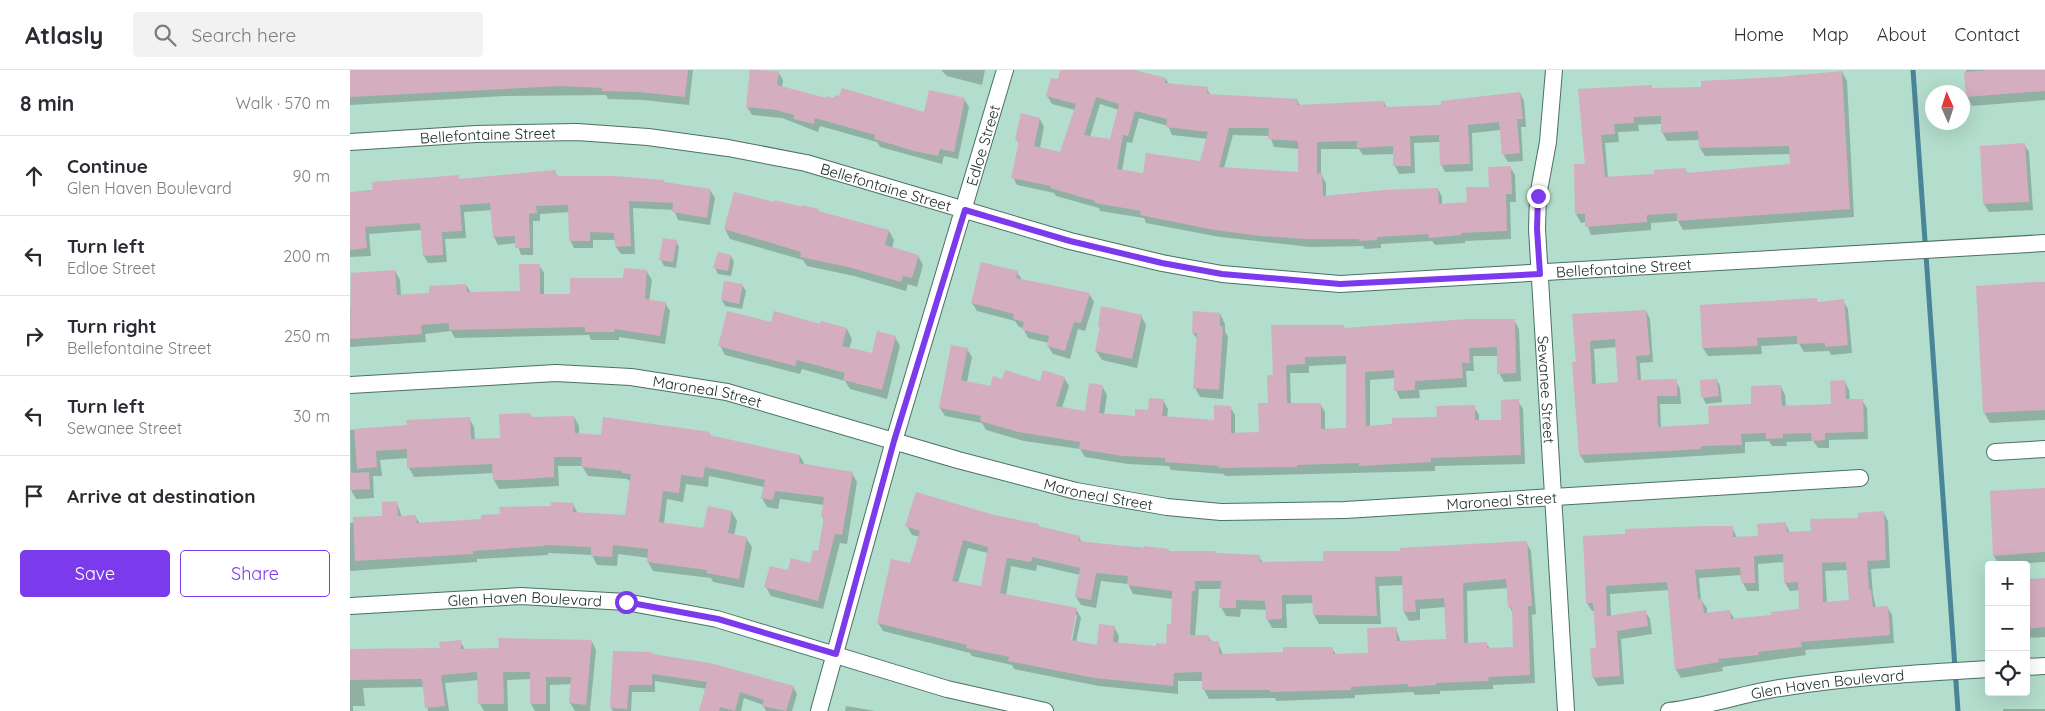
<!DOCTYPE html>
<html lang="en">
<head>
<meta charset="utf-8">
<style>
	body { margin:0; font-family:Quicksand,sans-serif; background:#f2f2f3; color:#2b2b33 }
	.controls { position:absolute; right:15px; bottom:15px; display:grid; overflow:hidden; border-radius:5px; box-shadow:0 5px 20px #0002 }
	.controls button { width:45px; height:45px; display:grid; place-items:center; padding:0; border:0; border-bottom:1px solid #e1e1e2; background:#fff; color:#2b2b33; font:25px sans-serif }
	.compass { position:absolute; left:1575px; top:15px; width:45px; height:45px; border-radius:50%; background:#fff; box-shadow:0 5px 20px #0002; rotate:357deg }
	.stop { position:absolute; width:15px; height:15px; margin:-11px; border:4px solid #7c3aed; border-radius:50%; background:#fff }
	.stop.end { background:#7c3aed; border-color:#fff; box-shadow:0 1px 5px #0008 }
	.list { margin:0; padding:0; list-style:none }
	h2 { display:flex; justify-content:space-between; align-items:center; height:65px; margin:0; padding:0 20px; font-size:21px }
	h2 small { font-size:16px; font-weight:400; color:#7c7c81 }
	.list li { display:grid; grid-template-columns:32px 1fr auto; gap:15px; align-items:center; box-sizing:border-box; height:80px; padding:0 20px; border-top:1px solid #e1e1e2 }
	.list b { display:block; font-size:19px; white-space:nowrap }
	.list p { margin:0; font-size:16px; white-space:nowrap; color:#7c7c81 }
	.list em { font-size:16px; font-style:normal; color:#7c7c81 }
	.actions { display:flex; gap:10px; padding:15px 20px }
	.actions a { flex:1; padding:11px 0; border:1px solid #7c3aed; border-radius:5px; text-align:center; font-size:18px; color:#7c3aed }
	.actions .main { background:#7c3aed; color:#fff }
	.icon { flex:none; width:28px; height:28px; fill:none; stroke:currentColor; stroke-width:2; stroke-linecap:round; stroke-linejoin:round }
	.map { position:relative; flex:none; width:1695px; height:641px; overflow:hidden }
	header { display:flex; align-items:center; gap:30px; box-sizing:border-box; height:70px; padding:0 25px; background:#fff; border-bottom:1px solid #e1e1e2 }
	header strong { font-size:24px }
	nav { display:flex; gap:28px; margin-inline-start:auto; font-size:18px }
	.search { width:350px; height:45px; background:#f2f2f3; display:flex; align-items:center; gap:12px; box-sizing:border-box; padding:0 18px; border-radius:5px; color:#7c7c81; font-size:19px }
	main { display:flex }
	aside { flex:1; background:#fff }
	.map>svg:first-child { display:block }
	.shadow { fill:#0003; fill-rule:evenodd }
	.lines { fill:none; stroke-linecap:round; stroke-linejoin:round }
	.stream { stroke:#4a8499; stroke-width:5 }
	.building { fill:#d4adbf; fill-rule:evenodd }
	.minor-casing { stroke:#4a7162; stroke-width:18 }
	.minor { stroke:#fff; stroke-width:16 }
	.route { stroke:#7c3aed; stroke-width:6 }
	.labels { text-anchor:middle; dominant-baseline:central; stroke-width:4; stroke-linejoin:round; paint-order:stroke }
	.street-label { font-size:15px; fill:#182822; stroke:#b3ddcc }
</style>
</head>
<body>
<header>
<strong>Atlasly</strong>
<div class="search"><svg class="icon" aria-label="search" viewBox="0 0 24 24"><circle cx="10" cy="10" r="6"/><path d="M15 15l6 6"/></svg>Search here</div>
<nav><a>Home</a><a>Map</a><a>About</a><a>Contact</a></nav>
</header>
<main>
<aside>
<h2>8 min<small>Walk · 570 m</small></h2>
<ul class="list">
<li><svg class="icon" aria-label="ahead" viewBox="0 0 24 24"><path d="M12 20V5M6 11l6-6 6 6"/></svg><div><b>Continue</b><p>Glen Haven Boulevard</p></div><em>90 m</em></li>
<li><svg class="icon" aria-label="left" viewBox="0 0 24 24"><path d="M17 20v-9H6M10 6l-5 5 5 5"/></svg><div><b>Turn left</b><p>Edloe Street</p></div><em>200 m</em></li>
<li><svg class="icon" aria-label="right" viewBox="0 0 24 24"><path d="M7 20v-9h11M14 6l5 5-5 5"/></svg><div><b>Turn right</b><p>Bellefontaine Street</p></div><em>250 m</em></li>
<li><svg class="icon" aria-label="left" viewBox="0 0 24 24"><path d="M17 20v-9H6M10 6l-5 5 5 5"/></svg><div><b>Turn left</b><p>Sewanee Street</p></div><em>30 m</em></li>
<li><svg class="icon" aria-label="arrive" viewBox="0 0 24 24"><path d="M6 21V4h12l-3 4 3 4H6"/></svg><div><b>Arrive at destination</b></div></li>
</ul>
<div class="actions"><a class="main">Save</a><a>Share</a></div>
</aside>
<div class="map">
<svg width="1695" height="641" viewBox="0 0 1695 641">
	<rect width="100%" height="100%" fill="#b3ddcc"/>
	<g class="shadow">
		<path d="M0 0H343L339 35 293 30 258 29 256 25 155 26 0 35Z"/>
		<path d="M399 0 428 2 433 10 432 18 477 30 575 43 614 29 619 37 608 89 594 86 592 94 530 77 527 72 470 56 468 62 432 48 402 45 397 37 401 4Z"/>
		<path d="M591 0H635L632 15 597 6Z"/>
		<path d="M711 0H784L816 9 819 15 857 19 861 26 947 30 950 36 1034 32 1037 38 1092 37 1170 23 1174 31 1176 57H1171L1173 91 1158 92 1153 84 1151 60 1122 63 1123 101 1095 102 1091 94 1090 72 1064 73 1065 103 1049 104 1045 96 1044 84 1013 85 1009 79H971V104L976 113V127L1088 119 1092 127V135L1118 133 1140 118 1160 97 1165 105 1166 132H1160L1161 169 1115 171V173L1085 175 1082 171 1031 174V178L1015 179 1013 176 960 177 870 167 796 153 794 148 750 141 749 138 706 126 704 123 667 115 663 107 670 75 667 70 690 49 694 57 690 78 711 83 725 40 702 34 697 26 709 11ZM750 34 769 40 760 70 740 67ZM789 48 818 56 822 65 858 69 851 93 794 104 772 101 777 72 782 73ZM883 65 920 66 924 77 949 79 950 104 874 98Z"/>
		<path d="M1616 0H1695V30L1622 36 1617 26Z"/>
		<path d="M1492 2 1497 11 1504 147 1333 160 1328 151 1301 153V160L1241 165 1236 152 1231 153 1226 144 1225 96 1236 95 1230 20 1302 17 1303 20 1352 18ZM1312 54V62L1317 71 1350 70V78L1355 86 1441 84V95L1338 104 1335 99 1306 105 1258 108 1255 73 1269 72 1268 62 1289 61 1288 55Z"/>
		<path d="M1674 74 1679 82 1683 140 1639 142 1634 134Z"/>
		<path d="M205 102 208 107 314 111 315 113 360 120 365 128 360 155 328 150 324 140 283 138 285 184H271L266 177V170H243V178H224L220 170V142L190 144V151H183V185H171L167 173 148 175 144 167 142 140 114 142 116 168 95 169 97 192 78 193 74 186 72 160 19 164 21 186 0 187V123L108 107 110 110Z"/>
		<path d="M452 139 468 140 470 143 539 161 544 170 542 178 568 186 573 195 567 217 558 214 556 221 504 206 457 196 453 190 380 169 375 159Z"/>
		<path d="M326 171 329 177 326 198 314 196 311 190Z"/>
		<path d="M381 186 384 192 381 206 368 204 365 198Z"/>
		<path d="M189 195 194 203V225H221L297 202 302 210 299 231 315 233 320 241 315 274 269 267V270H241L239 265 105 268 101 261 75 264 76 272 0 277V238L45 201 50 210 51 226 80 224 116 215 121 223 171 222Z"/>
		<path d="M667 202 672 210 739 224 744 232 735 261 728 259 720 289 703 284 698 276 699 273 678 268 673 258 669 257 665 251 627 241 622 233Z"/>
		<path d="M1695 212V350L1640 353 1634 342Z"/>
		<path d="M392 215 396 221 392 239 375 236 372 230Z"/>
		<path d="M1466 230 1468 233 1493 231 1498 239 1502 283 1481 285 1479 281 1454 282 1449 274 1411 276 1412 284 1358 286 1353 278Z"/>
		<path d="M1296 241 1300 249 1303 292 1290 293 1291 311H1326L1330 319 1331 334H1310L1311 358 1360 355 1402 335 1431 317 1435 325 1436 337 1482 335 1495 312 1499 320 1500 330H1512L1517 338 1518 369 1479 370V378H1468L1463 371 1436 372 1437 376H1422L1419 371 1395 372V383L1235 393 1230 385 1224 245ZM1267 277 1269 313 1246 315 1244 279Z"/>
		<path d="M870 244 875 254V261L878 267 873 329 850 327 845 318 848 270 843 263Z"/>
		<path d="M791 246 796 255 787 298 752 290 746 281 751 259 749 256Z"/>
		<path d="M1164 250 1169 259 1171 311 1154 312 1149 303 1148 286H1123L1124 301H1116L1117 317 1069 320 1070 328 1050 329 1046 320 1045 308 1020 310V357L1088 348 1124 337 1129 345V352L1153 351 1168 331 1173 339 1175 394 1085 396V401L875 406 874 404 821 400 819 396 778 394 735 387 730 379 674 371 636 360 632 353 595 346 590 338 617 279 622 287 617 312 641 317 653 310 691 312 714 308 719 316 712 338 736 342 752 316 757 325 754 345 786 348 799 341 813 330 818 339 817 348 865 351 880 337 885 345V364L910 363 919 334 924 306 923 256 995 260ZM997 294V360H975V342L970 334 941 335 940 303H959V296Z"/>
		<path d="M422 254 471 255 497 259 502 269 499 279 523 285 545 267 550 276 537 329 500 319 495 311 452 299 450 304 375 285 370 275Z"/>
		<path d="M1367 310 1370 316 1372 332 1356 334 1353 328Z"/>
		<path d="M180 345 182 348 224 347 229 356V364L253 367 359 363 361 367 450 386 455 395 502 403 507 412 497 474 490 473 473 539 421 526 416 517 439 502 461 495 469 483 475 451 472 446 474 435 430 429 428 439 417 437 412 428 414 417 359 406 358 417 336 414 333 432 317 429 314 454 354 459 382 442 387 451 384 466 396 468 402 477 394 518 363 512 361 508 303 501 298 492 299 488 268 484 267 496 247 495 242 485 198 483V485L127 489V492L0 501V453L34 447 47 433 52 447 65 446 70 454 133 450 223 434 228 444 277 446 281 412 277 409 238 406 232 396H208L209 416 149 419 144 410V403L64 407 59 398 58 388 30 390 32 406H23L24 428 6 429 1 420 0 360 58 356 119 348 124 357 125 370H151Z"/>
		<path d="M1695 420V492L1649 495 1644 486Z"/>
		<path d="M1533 442 1538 451 1540 498 1521 499 1523 525 1526 538 1537 537 1542 545 1544 573 1455 580 1456 585 1372 597 1373 601 1331 608 1326 600 1319 520 1260 524 1261 546 1295 541 1300 549 1302 564 1271 569 1274 614 1248 616 1243 607 1247 579 1245 541H1242L1237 533 1234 467 1382 457 1387 468 1410 467 1435 453 1440 463 1462 462ZM1434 492 1435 513 1440 521 1450 520V540L1423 546 1385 550 1380 542 1357 544V538L1351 530 1349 508 1392 505 1393 513 1397 521H1409L1408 494ZM1498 500 1500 531 1477 533 1475 501Z"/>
		<path d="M644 447 688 455 690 458 729 467 732 473 819 480 820 482 909 487 913 493 975 492 1051 482 1176 472 1181 481 1186 544 1182 545 1185 613 1143 615V619L1090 621V624L1065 625 1063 622 1005 625V628L926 631 925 628 859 629 854 620V611H828V624L749 616 664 599 662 595 622 586 620 583 533 561 528 553 561 495 570 467 562 465 557 456ZM618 478 638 483 632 518 608 513ZM687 495 730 505 726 527 731 535 746 538 751 511 778 514 783 524 823 529 822 555 817 576 807 577 768 573 769 566 764 557 748 576 726 572 731 548 726 539 656 526 661 496 686 501ZM1053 515 1054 542 1059 551 1070 550V539L1096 537 1097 571 1051 573 1046 558 1020 584 986 585 982 578 934 583 873 585 868 572H862L858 566H845L849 519H871V537L876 546 890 547 891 539 917 540V549L922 558H937L936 534 964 533V545L969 554H1031L1029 516ZM1158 518 1160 537 1163 544 1165 578 1140 579 1136 573 1118 574 1117 521ZM724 545H727L721 576H718Z"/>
		<path d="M1676 509H1695V567L1676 568Z"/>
		<path d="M110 571 115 580 242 572 246 580 240 641H225L220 633 222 614 200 615V641H185L181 634V609L157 610 158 641H134L130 634 129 610 95 613 99 641H78L74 617 13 618 15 636H3V641H0V579H91Z"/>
		<path d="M264 582 303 586 443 617 447 624 442 641H416L413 635 394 628 391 641H351L357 619 305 611V622H282L281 641H263L261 638Z"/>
		<path d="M496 636 525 641H495Z"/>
		<rect x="1653" y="639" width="42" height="2"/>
	</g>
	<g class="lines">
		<path class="stream" d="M1563 0 1608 641"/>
	</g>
	<g class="building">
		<path d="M0 0H338L335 27 288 22 252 21V18L211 16 0 27Z"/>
		<path d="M400 0 429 1 427 15 476 28 477 26 484 28 485 25 489 26 492 18 574 42 579 20 615 28 604 82 590 79 588 86 564 81 524 69 525 65 465 48 464 54 443 49 444 45 426 40 396 37Z"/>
		<path d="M710 0H783L816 8 815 13 858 17 857 24 948 29 947 35 1034 31 1035 37 1091 35V31L1170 22 1173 49H1167L1170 83 1152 85 1149 52 1118 55 1120 94 1090 95 1089 65 1060 66 1061 96H1043V76L1007 78V71L967 72V104L972 103 973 126 1035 120 1088 118 1089 134 1117 132 1116 117H1139L1138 97 1161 96 1162 124H1156L1157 161 1111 163V165L1079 168 1078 164 1027 167V170L1009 171V169H955L911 166 864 160 790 145 791 141 745 133V131L700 118 701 116 661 108 669 71 665 70 671 43 690 48 684 76 710 82 726 34 696 26 701 8 708 9ZM746 27 769 34 760 69 734 65ZM785 41 817 49 816 57 858 62 850 91 796 83 793 103 767 99 773 65 778 66ZM879 58H919L918 69 948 71V102L869 97Z"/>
		<path d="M1641 0H1695V21L1616 27 1614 2Z"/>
		<path d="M1492 1 1500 139 1327 151V143L1297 145V152L1235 157V144H1225L1224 94H1235L1228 19 1302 15V18L1351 17V11L1428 7ZM1311 46V63L1348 61 1349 78 1439 76 1440 94 1336 103V98L1304 100V104L1255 107 1251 65 1265 64 1264 54 1284 53V47Z"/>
		<path d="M1675 73 1679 132 1633 134 1630 76Z"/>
		<path d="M206 100V106H263L314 110V112L361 119 357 148 322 142 323 133 279 131 281 176 265 177 264 163 240 162V171H219L218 135 186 136 187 143 179 144 180 178H165V166L143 167 140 133 110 135 112 161 92 162 93 185 73 186 70 153 15 157 17 178 0 180V122L23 120 22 112 109 105V109Z"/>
		<path d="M384 122 424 132V130L452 137V135L469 139 468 141 539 160 535 175 569 185 562 208 553 206 551 212 498 197 450 187 451 182 374 159Z"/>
		<path d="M313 168 327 170 323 192 309 190Z"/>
		<path d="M368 182 381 185 378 201 363 198Z"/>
		<path d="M631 192 668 201 666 208 740 223 731 253 724 252 715 281 697 276 699 266 672 260 674 252 663 249 664 244 621 233Z"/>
		<path d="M169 194H190V224H220V208H273L274 198 297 200 295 229 316 232 310 266 264 259 265 262H235V257L99 260V253L71 255 72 264 0 269 1 203 45 200 47 225 79 223V216L116 214 117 222 170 221Z"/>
		<path d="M374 211 393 214 389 234 371 230Z"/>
		<path d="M1684 212H1695V340L1633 343 1626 216Z"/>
		<path d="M1467 228V232L1494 229 1498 275 1475 277V273L1447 274V266L1407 268 1408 276 1352 278 1350 235Z"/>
		<path d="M751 236 792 245 782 289 745 281 750 257 748 256Z"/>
		<path d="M1296 240 1300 285 1286 286 1288 310 1327 309V326H1307L1308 357 1359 354 1358 336 1401 334V316L1431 315 1432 336 1481 334 1480 311 1495 310 1496 329H1513L1514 362 1475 363V370L1462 371 1461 363 1433 364V368L1416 369V363L1391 364 1392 375 1351 376V379L1318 381 1229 385 1222 292H1226L1222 244ZM1265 269 1268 312 1242 314 1240 271Z"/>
		<path d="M377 241 421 252 424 241 470 254 471 251 497 258 492 276 522 283 527 261 546 266 532 320 493 310 495 303 447 290 445 296 368 276Z"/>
		<path d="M843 241 870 243V256L873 257 869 320 843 318 847 263H842Z"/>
		<path d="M1118 249H1165L1166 303 1147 304V277L1119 278 1120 293H1112L1113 308 1065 311V320L1044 321V300L1015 302 1016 356 1042 354V348L1087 347 1086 336 1125 335V350H1151V330L1169 329 1171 385 1081 388V392L1009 396V393L947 395V397L869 398V396L815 392V388L773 386 729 379 730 372 668 362 630 351 631 346 589 338 601 275 618 278 611 310 640 316 643 306 652 309 655 300 690 311 693 300 715 307 706 336 735 341 739 313 753 315 749 343 785 346V339L798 340 799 328 814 329 812 346 864 350V335L881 336V363L909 362 908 333H918L917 305H923L921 255H994V258ZM996 286V358L971 359V333H937L936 295 955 294V287Z"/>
		<path d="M1367 309 1369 326 1351 328 1350 310Z"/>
		<path d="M180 343 181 347 224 346 225 363 251 365 253 347 360 362 359 365 450 385 449 393 503 402 492 465 485 464 468 531 414 517 420 496 438 500 441 488 460 493 463 480 468 481 474 447H471L474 427 425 421 423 430 411 428 415 410 355 397 353 408 331 405 329 423 313 421 309 452 353 458 358 436 382 441 378 463 397 467 389 509 356 503 357 500 297 492 298 479 263 475 262 487 241 486V477L194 475V476L123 481V484L5 491 3 447 32 446V432L47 431 48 446 66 445 67 453 131 449V445L150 444 149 437 201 436V432L224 433 223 442 275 445 281 404 272 403V401L231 397 232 387H204V407L163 410H143L142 394 57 398V379L26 381 27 397 7 399 4 359 57 355 56 350 120 347 121 369 150 368 149 344Z"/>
		<path d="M19 402 20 419 0 420V403Z"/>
		<path d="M1695 418V482L1643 486 1640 421Z"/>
		<path d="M566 422 644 445 689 454 688 456 730 466 728 471 794 478V476L819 479V481H865V483L910 485V492L973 491V481H1050V478L1177 471 1182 536H1178L1180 605 1138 607 1139 611 1086 613V615L1058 617V614L1001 617V620L920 622V620H852V602L824 603 823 616 744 608 658 591 659 587 616 578 617 575 527 553 541 489 560 493 570 461 555 456ZM613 470 638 477 631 516 602 511ZM682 487 730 498 725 527 741 530 746 503 778 506 777 515 822 521 821 554H817L816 574 806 573V576L763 572 765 556 749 554 747 575 721 570 727 538 650 523 657 488 681 492ZM1052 506 1053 542H1066L1065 530 1094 528 1096 569 1047 571 1046 557 1017 558 1018 583 983 584V577H933V582L869 584V571H859V565H840L842 521H845V511H871L869 538H886V530L915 531 916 550 932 549V525H962L963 545 1027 546 1025 507ZM1156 509 1158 538 1162 537 1163 577 1137 578V572L1114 573 1113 513Z"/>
		<path d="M1534 441 1536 490 1517 491 1519 520H1521L1523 537 1538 536 1540 565 1451 572 1452 577 1408 582 1409 585 1368 589 1369 592 1325 600 1317 512 1256 516 1257 546 1296 540 1298 556 1267 561 1270 606 1242 608 1240 578H1246L1243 533H1236L1233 466 1275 464V459L1356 456H1383V467L1408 466 1407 454 1436 452 1437 462 1461 461 1460 449 1508 448V443ZM1433 484 1434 513 1448 512 1449 539 1421 542V545L1381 549 1380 540 1354 543 1352 529H1348L1345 500 1390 497 1391 513H1405L1404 486ZM1496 492 1499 530 1473 532 1472 493Z"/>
		<path d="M1695 508V557L1676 559V510Z"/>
		<path d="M148 568 242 570 236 635 219 633 221 607H196V634H180V602H153L154 634H128L127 602 91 605 95 636 75 638 72 609 0 610V579L90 578 89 572 111 570V579L149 578Z"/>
		<path d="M263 581 302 582V584L360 593 444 616 436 641 412 636 414 630 390 622 385 641 370 637 369 641H349L357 612 302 604V615H279L277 639 260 638Z"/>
	</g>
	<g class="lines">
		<defs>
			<g id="minor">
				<path id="s1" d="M1204 0 1198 72 1188 126 1187 159 1216 641"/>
				<path id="s2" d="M0 72 126 64 227 62 298 67 378 78 456 93 720 171 812 193 872 204 990 214 1695 173"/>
				<path id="s3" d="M0 315 206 303 281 307 377 322 608 390 726 421 817 437 871 442 995 440 1510 408"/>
				<path d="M1645 382 1695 379"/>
				<path id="s4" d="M0 536 171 526 276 532 367 549 597 619 695 641"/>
				<path d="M1676 597 1695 596"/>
				<path id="s5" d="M469 641 544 371 655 0"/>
				<path id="s6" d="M1319 641C1357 636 1393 624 1430 618 1499 607 1569 603 1639 599"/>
			</g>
		</defs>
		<use href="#minor" class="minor-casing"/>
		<use href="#minor" class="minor"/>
	</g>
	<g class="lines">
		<path class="route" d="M276 532 368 549 486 584 544 371 615 140 720 171 812 193 872 204 990 214 1190 204 1187 159 1188 126"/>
	</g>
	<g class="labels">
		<g class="street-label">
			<text stroke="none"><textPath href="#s2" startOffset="138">Bellefontaine Street</textPath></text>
			<text stroke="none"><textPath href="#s5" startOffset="589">Edloe Street</textPath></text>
			<text stroke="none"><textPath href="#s2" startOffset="542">Bellefontaine Street</textPath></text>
			<text stroke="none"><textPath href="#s2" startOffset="1292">Bellefontaine Street</textPath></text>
			<text stroke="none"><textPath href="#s1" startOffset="321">Sewanee Street</textPath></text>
			<text stroke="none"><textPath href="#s3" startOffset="359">Maroneal Street</textPath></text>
			<text stroke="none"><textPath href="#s3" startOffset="764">Maroneal Street</textPath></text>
			<text stroke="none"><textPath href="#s3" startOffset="1169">Maroneal Street</textPath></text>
			<text stroke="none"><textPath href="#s4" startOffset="175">Glen Haven Boulevard</textPath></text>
			<text stroke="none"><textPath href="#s6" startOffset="161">Glen Haven Boulevard</textPath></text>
		</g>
	</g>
</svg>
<div class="controls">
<button>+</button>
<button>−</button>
<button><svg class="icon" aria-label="locate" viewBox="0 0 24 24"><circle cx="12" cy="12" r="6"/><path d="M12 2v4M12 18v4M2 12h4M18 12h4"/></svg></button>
</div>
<svg class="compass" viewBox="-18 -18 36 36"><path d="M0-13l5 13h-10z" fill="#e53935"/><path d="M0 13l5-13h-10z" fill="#7c7c81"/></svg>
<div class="stop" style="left:276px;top:532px"></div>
<div class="stop end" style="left:1188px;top:126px"></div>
</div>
</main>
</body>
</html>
